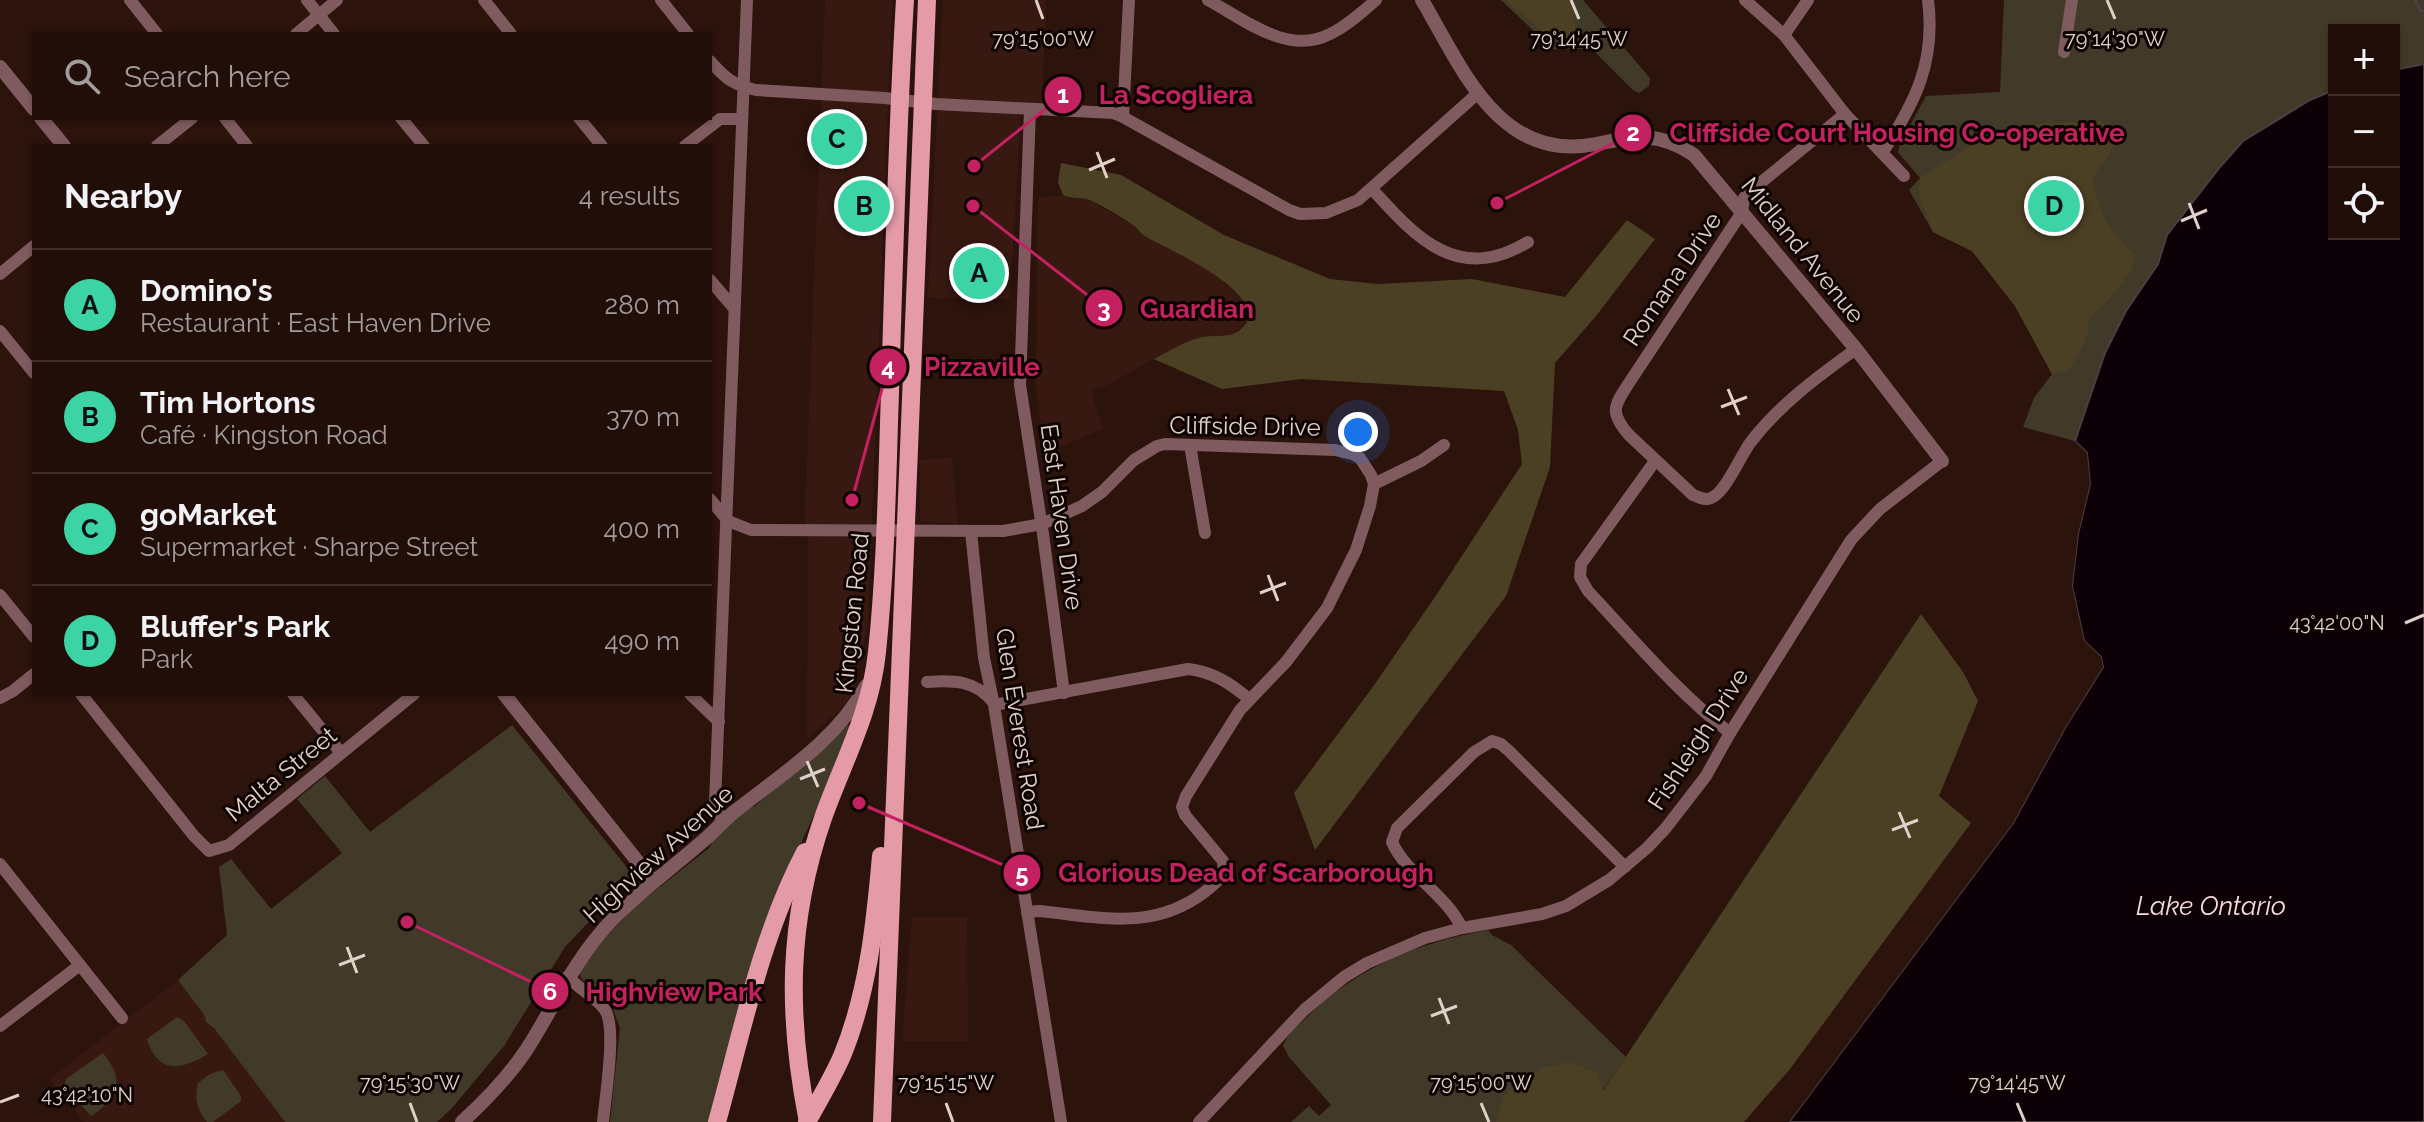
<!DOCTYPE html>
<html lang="en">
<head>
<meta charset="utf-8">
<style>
	body { margin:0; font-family:Raleway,sans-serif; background:#291712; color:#f1f3f6 }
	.controls { position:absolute; right:24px; top:24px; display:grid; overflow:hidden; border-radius:0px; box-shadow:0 2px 6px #0004 }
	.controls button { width:72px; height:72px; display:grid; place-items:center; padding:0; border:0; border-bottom:2px solid #3e2e2a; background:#210e09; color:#f1f3f6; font:40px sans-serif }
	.you { position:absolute; left:1358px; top:432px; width:28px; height:28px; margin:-20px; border:6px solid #fff; border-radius:50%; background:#1a73e8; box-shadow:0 0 0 12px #1a73e833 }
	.badge { display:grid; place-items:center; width:52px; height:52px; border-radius:50%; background:#3cd4a4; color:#111; font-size:26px; font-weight:700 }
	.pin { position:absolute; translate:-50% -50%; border:4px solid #fff; box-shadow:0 2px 8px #0006 }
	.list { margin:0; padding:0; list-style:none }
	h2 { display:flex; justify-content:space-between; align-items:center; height:104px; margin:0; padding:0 32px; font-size:34px }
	h2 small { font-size:26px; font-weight:400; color:#a29c9c }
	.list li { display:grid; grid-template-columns:52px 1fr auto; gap:24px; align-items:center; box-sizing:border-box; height:112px; padding:0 32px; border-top:2px solid #3e2e2a }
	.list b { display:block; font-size:30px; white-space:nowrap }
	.list p { margin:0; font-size:26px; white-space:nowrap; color:#a29c9c }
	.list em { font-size:26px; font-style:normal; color:#a29c9c }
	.icon { flex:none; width:44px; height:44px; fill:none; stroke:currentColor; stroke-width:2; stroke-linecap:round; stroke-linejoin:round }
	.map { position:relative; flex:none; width:2424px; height:1122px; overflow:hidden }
	.search { position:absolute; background:#210e09; box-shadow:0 2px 6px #0004; left:32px; top:32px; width:680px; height:88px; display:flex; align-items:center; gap:20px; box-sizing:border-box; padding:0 28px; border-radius:0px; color:#a29c9c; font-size:30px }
	.panel { position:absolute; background:#210e09; box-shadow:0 2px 6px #0004; left:32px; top:144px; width:680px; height:552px; border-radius:0px }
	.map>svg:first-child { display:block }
	.built { fill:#381912 }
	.green { fill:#423a29 }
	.forest { fill:#4c4024 }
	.water { fill:#0d0007; stroke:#4d3e42; stroke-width:2 }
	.pier { fill:#2c130c }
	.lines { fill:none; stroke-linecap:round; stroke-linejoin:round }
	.stream { stroke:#4d3e42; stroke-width:3 }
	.minor { stroke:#7f5b60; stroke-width:12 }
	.tertiary { stroke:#7f5b60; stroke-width:14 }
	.primary { stroke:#e59ba7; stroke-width:18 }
	.ticks { fill:none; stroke:#e1cfca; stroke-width:3 }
	.labels { text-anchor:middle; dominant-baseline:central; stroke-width:6; stroke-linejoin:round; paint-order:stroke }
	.street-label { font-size:24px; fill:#e1cfca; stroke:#0d0402 }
	.water-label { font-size:26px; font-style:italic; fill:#f9d7eb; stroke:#0d0402 }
	.ticks-label { font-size:20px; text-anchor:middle; fill:#e1cfca; stroke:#0d0402; stroke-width:6; stroke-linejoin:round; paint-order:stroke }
	.leader { fill:none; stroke:#c42161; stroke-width:3 }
	.callout-dot { fill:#c42161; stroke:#0d0402; stroke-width:3 }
	.mark-label { font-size:24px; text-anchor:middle; font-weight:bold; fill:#fff }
	.callout-label { font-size:26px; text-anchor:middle; font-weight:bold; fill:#c42161; stroke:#0d0402; stroke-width:6; stroke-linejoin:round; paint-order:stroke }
</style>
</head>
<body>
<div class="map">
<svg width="2424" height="1122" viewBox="0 0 2424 1122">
	<rect width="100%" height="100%" fill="#2c130c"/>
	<g class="built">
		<path d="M825 0H892L868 625 851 700 807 739 808 542 805 516Z"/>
		<path d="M943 0H1046L1042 108H1021L1010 299 928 298Z"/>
		<path d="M1063 195 1069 198 1088 199 1134 226 1144 236 1197 262 1240 295 1248 309 1246 321 1240 329 1226 336 1199 338 1154 359 1108 385 1091 390 1103 429 1044 453 1036 385 1038 198Z"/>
		<path d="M952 457 958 524 920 521V460Z"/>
		<path d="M912 917H967L968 1041 902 1042Z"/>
		<path d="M178 980 285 1122H84L49 1079Z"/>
	</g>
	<g class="green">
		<path d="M1501 0H1583L1650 78 1649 86 1639 93 1633 90 1592 49H1553Z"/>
		<path d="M2004 0H2424V64L2394 70V30H2334V90L2310 100 2243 141 2220 167 2167 235 2158 264 2126 311 2105 354 2075 441 2023 427 2034 398 2052 374 2015 306 1972 251 1933 232 1909 190 1920 178 1898 152 1900 144 1926 96 2000 92Z"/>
		<path d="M846 723 850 727 840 758 787 874 710 1122H610L620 1028 610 1001 600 992 584 982 580 976V969L607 936 636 906 709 848 720 829 744 810 755 806 828 743Z"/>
		<path d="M512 725 633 875 565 947 504 1046 452 1108 437 1122H285L214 1028 206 1022 205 1016 178 980 227 935 219 867 231 859 271 909 342 853 297 799 325 776 370 832Z"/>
		<path d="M1488 930 1492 935 1511 945 1626 1057 1581 1122H1291L1309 1106 1319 1116 1331 1105 1289 1057 1283 1046C1287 1034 1298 1026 1306 1018 1356 968 1419 942 1488 930Z"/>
		<path d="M177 1017 184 1021 208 1054C181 1070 158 1075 147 1039Z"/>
		<path d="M103 1053C126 1080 118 1099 91 1116L64 1085 67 1078Z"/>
		<path d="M223 1070 241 1096V1101L213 1122H207C197 1109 194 1099 198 1083L210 1074Z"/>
	</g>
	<g class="forest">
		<path d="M1506 0H1573L1576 33 1565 43 1548 36Z"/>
		<path d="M2101 121 2119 139 2093 177C2096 208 2111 235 2136 255L2131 270 2111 297 2089 319 2087 336 2081 350 2068 371 2052 374 2015 306 1972 251 1933 232 1919 196 1920 178 1994 131 2050 123Z"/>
		<path d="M1061 163 1121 175 1224 235 1330 279 1378 284 1472 279 1565 297 1627 220 1655 239 1596 316 1555 363 1550 467 1506 596 1315 850 1294 793 1372 688 1435 597 1522 464 1518 430 1504 391 1301 379 1222 389 1154 359C1168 352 1183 342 1199 338 1212 334 1228 339 1240 330 1280 298 1166 248 1148 238 1142 235 1139 230 1134 226 1122 217 1106 208 1092 201 1083 196 1072 200 1063 195L1058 182Z"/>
		<path d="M1921 614 1963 672 1978 701 1939 796 1971 823 1790 1069 1744 1122H1496L1503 1097 1516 1084 1543 1068 1569 1062 1598 1073 1603 1091Z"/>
	</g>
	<path class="water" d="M2424 64V1122H1789L2013 823 2066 726 2103 667 2101 657 2084 641 2072 586 2078 534 2090 484 2087 453 2075 441 2105 353 2126 311 2158 264 2167 235 2220 167 2243 141 2310 100 2334 90V234H2394V70Z"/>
	<path class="pier" d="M2075 441 2087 453 2090 484 2078 534 2072 586 2084 641 2101 657 2103 667 2066 726 2013 823 1789 1122H1785L2009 821 2063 724 2098 666V659L2080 643 2068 586 2074 535 2086 484 2083 455 2074 445Z"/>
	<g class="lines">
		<path class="stream" d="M2415 0 2420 10 2424 11"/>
		<g class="minor">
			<path d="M130 0 157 34"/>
			<path d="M307 0 334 34"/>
			<path d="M484 0 511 34"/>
			<path d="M661 0 688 34"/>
			<path d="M1208 0C1245 20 1288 56 1330 34 1347 26 1362 12 1376 0"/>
			<path d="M1745 0 1784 35 1845 114 1904 176"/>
			<path d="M296 34 337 0"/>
			<path d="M1784 35 1808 0"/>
			<path d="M2064 52 2072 0"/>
			<path d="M710 61C725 78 733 85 756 90L885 98 936 104 1113 113 1123 117 1289 210 1300 214 1326 213 1358 200 1477 94"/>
			<path d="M1030 109 1020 385 1043 534 1064 693"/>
			<path d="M1845 114 1748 193 1744 198 1742 212 1629 383C1614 406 1609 412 1629 435L1693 495C1699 497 1704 501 1711 498 1725 493 1740 457 1750 443 1779 405 1817 377 1856 349"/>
			<path d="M1123 117 1129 0"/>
			<path d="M225 118 247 146"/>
			<path d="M401 118 424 146"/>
			<path d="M579 118 602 146"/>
			<path d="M157 146 192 118"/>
			<path d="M685 146 720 119H741"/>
			<path d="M1882 153C1915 103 1936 62 1928 0"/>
			<path d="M1372 189C1417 239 1459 284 1528 242"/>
			<path d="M0 274 34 246"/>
			<path d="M710 280 733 307"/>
			<path d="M0 331 34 373"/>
			<path d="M1190 445 1205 533"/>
			<path d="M1655 461 1581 564 1580 577 1588 591C1634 640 1677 692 1730 733"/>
			<path d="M1374 484 1421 461 1444 445"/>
			<path d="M710 499 728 521 751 530 1003 531 1042 524 1082 506 1102 492 1134 460 1157 446 1165 444 1335 450 1353 454 1360 458 1371 475 1374 484 1370 506 1356 550 1327 608 1286 662 1240 710 1186 796 1182 807 1185 815 1223 861C1226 876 1217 882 1206 891 1153 932 1101 917 1039 911L1027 912"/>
			<path d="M971 532 984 658 994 705 1061 1122"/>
			<path d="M0 595 34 637"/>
			<path d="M927 682C953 680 975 680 993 702"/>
			<path d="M81 694 194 836 209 851 229 845 414 694"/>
			<path d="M293 694 341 753"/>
			<path d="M690 694 719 722"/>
			<path d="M0 698 13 691 34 674"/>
			<path d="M994 705 1188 669C1213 672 1230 683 1249 699"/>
			<path d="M722 822 715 803 747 0"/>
			<path d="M0 864 122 1018"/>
			<path d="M1462 928C1445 893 1406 874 1392 842L1397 828 1474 752 1492 741 1501 744 1509 751 1625 867"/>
			<path d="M568 976C579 990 595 996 605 1010 617 1027 605 1099 603 1122"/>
			<path d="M0 1026 80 965"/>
			<path d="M1199 1122 1304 1010 1344 977 1367 963 1425 938 1462 928 1542 914 1566 906 1609 880 1647 848 1665 829 1706 776 1730 733 1851 540 1880 509 1942 461"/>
		</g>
		<g class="tertiary">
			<path d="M1422 0C1461 66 1499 164 1596 144 1636 136 1658 131 1694 155L1856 349 1942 461"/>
			<path d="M0 67 34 109"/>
			<path d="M41 118 64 146"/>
			<path d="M504 694 654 882"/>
			<path d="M462 1122C486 1100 509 1076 527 1049 555 1005 574 960 611 921 639 892 672 868 703 841 714 832 723 821 734 812 782 774 836 741 866 686"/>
		</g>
		<g class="primary">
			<path d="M717 1122C742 1032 761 936 805 852"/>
			<path d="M807 1122C819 1100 832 1079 842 1056 868 993 875 924 881 856"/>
			<path d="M808 1122C787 1016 787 922 823 818 843 762 871 712 877 652 886 566 887 479 890 393 894 262 897 131 905 0"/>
			<path d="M882 1122 927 0"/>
		</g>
	</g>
	<path class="ticks" d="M1036 0 1043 19M1571 0 1579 19M2107 0 2115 19M1097 152 1107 178M1089 170 1115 159M2189 203 2199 229M2181 221 2207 210M1728 389 1739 415M1721 407 1747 397M1268 575 1278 601M1260 593 1286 583M2405 623 2424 615M807 761 818 787M800 779 825 769M1899 812 1910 838M1892 830 1918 820M347 947 357 973M339 965 365 955M1439 998 1449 1024M1431 1016 1457 1006M0 1102 19 1095M410 1103 417 1122M946 1103 953 1122M1481 1103 1489 1122M2017 1103 2025 1122"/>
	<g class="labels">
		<g class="street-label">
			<text transform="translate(1803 250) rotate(51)">Midland Avenue</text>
			<text transform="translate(1672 279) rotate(-56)">Romana Drive</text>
			<text transform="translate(1245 426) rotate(1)">Cliffside Drive</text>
			<text transform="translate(1062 517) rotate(82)">East Haven Drive</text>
			<text transform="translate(852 613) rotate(-84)">Kingston Road</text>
			<text transform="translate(1020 729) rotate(81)">Glen Everest Road</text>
			<text transform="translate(1698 739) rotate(-57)">Fishleigh Drive</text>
			<text transform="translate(281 774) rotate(-39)">Malta Street</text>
			<text transform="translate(658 854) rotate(-42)">Highview Avenue</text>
		</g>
		<g class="water-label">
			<text x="2211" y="906">Lake Ontario</text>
		</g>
	</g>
	<g class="ticks-label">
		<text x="1043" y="46">79°15'00"W</text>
		<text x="1579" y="46">79°14'45"W</text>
		<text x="2115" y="46">79°14'30"W</text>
		<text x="2337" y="630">43°42'00"N</text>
		<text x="410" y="1090">79°15'30"W</text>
		<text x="946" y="1090">79°15'15"W</text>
		<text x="1481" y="1090">79°15'00"W</text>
		<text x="2017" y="1090">79°14'45"W</text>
		<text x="87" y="1102">43°42'10"N</text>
	</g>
	<path class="leader" d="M974 166L1063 95M1497 203L1633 133M973 206L1104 308M852 500L888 367M859 803L1022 873M407 922L550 991"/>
	<g class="callout-dot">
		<circle cx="974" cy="166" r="8"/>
		<circle cx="1497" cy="203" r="8"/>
		<circle cx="973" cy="206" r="8"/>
		<circle cx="852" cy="500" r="8"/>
		<circle cx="859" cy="803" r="8"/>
		<circle cx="407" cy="922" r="8"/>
		<circle cx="1063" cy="95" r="20"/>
		<circle cx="1633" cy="133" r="20"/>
		<circle cx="1104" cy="308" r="20"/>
		<circle cx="888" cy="367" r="20"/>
		<circle cx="1022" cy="873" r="20"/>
		<circle cx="550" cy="991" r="20"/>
	</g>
	<g class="mark-label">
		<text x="1063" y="103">1</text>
		<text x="1633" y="141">2</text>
		<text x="1104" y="317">3</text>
		<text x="888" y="376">4</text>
		<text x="1022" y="882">5</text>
		<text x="550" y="1000">6</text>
	</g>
	<g class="callout-label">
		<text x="1176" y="104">La Scogliera</text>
		<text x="1897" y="142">Cliffside Court Housing Co-operative</text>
		<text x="1197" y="318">Guardian</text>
		<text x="982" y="376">Pizzaville</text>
		<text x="1246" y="882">Glorious Dead of Scarborough</text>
		<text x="674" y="1001">Highview Park</text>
	</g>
</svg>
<div class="controls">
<button>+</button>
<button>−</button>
<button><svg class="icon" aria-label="locate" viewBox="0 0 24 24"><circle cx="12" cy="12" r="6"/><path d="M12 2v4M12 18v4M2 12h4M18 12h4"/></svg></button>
</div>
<div class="you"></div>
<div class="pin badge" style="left:979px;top:273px">A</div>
<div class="pin badge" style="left:864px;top:206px">B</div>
<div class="pin badge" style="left:837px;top:139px">C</div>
<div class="pin badge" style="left:2054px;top:206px">D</div>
<div class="search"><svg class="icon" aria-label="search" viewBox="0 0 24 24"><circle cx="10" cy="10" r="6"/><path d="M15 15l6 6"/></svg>Search here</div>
<section class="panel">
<h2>Nearby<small>4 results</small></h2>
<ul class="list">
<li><span class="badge">A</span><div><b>Domino's</b><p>Restaurant · East Haven Drive</p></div><em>280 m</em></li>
<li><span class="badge">B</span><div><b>Tim Hortons</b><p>Café · Kingston Road</p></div><em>370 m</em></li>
<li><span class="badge">C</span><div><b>goMarket</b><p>Supermarket · Sharpe Street</p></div><em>400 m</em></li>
<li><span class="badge">D</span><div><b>Bluffer's Park</b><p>Park</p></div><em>490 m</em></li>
</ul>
</section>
</div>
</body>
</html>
